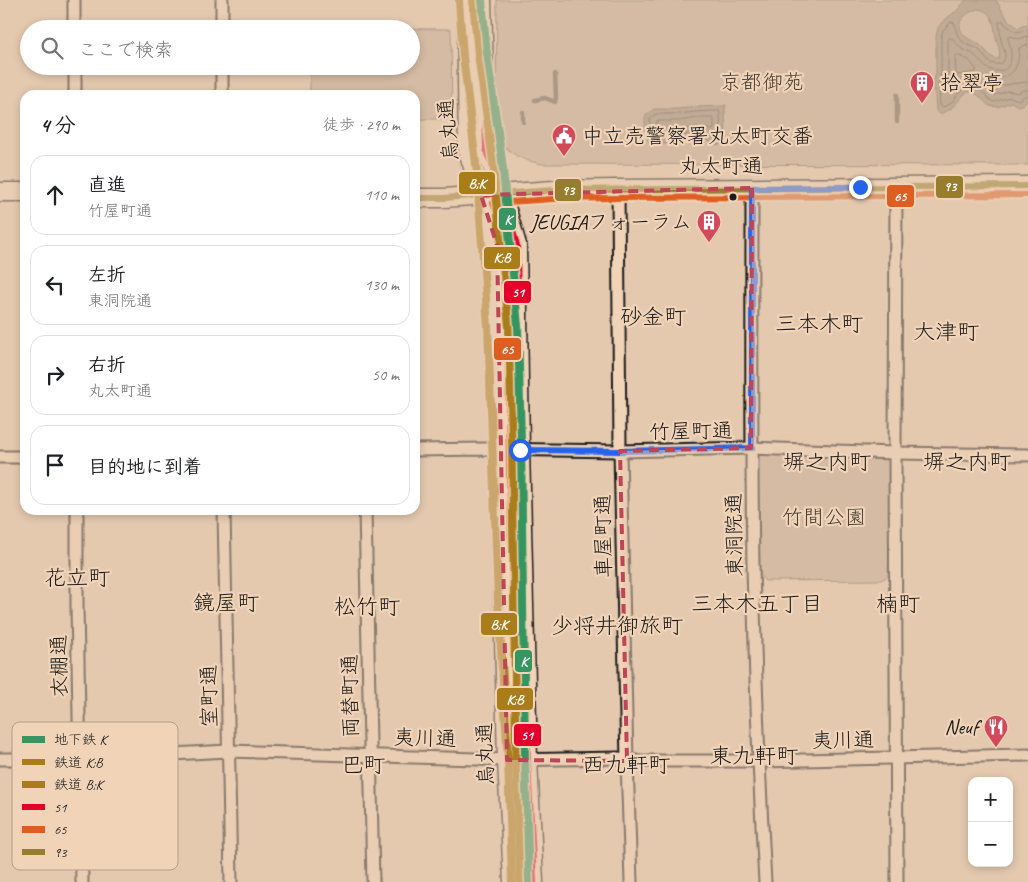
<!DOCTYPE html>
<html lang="ja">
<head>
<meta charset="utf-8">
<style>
	body { margin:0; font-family:Caveat,"Klee One",sans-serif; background:#f6f6f6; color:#202124 }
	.controls { position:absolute; right:15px; bottom:15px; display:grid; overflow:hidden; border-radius:10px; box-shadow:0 2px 8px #0003 }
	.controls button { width:45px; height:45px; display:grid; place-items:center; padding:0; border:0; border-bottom:1px solid #e0e0e0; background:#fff; color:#202124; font:25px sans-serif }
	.stop { position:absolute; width:15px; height:15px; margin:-11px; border:4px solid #2563eb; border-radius:50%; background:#fff }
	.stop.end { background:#2563eb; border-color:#fff; box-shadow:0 1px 5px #0008 }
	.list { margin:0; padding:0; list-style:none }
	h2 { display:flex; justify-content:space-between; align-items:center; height:65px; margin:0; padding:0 20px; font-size:21px }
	h2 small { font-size:16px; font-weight:400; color:#757577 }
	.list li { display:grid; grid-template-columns:32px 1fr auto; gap:15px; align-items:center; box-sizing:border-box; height:80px; margin:0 10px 10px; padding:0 10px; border:1px solid #e0e0e0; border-radius:15px }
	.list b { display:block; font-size:19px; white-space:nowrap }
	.list p { margin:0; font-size:16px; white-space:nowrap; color:#757577 }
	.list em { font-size:16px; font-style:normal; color:#757577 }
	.icon { flex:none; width:28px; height:28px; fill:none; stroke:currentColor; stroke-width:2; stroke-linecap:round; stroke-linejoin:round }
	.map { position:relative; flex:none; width:1028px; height:882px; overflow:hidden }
	.search { position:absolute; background:#fff; box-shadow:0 2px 8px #0003; left:20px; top:20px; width:400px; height:55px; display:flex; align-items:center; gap:12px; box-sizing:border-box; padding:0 18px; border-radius:28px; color:#757577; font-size:19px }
	.panel { position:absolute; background:#fff; box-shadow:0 2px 8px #0003; left:20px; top:90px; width:400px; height:425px; border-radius:15px }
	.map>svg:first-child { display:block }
	.green { fill:#c3ac96; stroke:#706459 }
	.water { fill:#978776; stroke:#665c52; fill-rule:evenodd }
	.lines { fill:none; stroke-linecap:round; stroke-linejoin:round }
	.shore { stroke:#4d4740; stroke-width:1 }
	.stream { stroke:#665c52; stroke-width:4.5 }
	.minor-casing { stroke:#1c1c1c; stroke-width:15 }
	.primary-casing { stroke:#1c1c1c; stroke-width:21 }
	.trunk-casing { stroke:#1c1c1c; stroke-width:21 }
	.minor { stroke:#f1d4b8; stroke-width:11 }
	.primary { stroke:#f1d4b8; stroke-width:18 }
	.trunk { stroke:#f1d4b8; stroke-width:18 }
	.bus-1-casing { stroke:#f1d4b8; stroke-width:10 }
	.bus-2-casing { stroke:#f1d4b8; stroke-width:10 }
	.bus-3-casing { stroke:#f1d4b8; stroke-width:10 }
	.bus-1 { stroke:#e4002b; stroke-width:6 }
	.bus-2 { stroke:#dd5e21; stroke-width:6 }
	.bus-3 { stroke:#977e2f; stroke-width:6 }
	.rail-1-casing { stroke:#f1d4b8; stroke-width:11 }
	.rail-2-casing { stroke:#f1d4b8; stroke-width:11 }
	.rail-1 { stroke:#aa7d1b; stroke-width:8 }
	.rail-2 { stroke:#aa7d1b; stroke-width:8 }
	.metro-1-casing { stroke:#f1d4b8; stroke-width:11 }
	.metro-1 { stroke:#369560; stroke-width:8 }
	.route { stroke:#2563eb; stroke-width:6 }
	.marked { fill:none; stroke:#bf4455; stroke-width:4; stroke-dasharray:10 6; stroke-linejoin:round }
	.bus-dot { fill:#1c1c1c; stroke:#f1d4b8; stroke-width:2 }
	.labels { text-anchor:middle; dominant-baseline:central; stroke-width:4.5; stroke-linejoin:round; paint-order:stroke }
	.park-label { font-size:21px; fill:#46403a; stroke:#f1d4b8 }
	.poi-label { font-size:21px; fill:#1c1c1c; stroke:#f1d4b8; text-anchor:start }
	.street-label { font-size:21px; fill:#1c1c1c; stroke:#f1d4b8 }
	.neighbourhood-label { font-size:22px; fill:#1c1c1c; stroke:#f1d4b8 }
	.key { fill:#f1d4b8; stroke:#b19d89; stroke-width:1 }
	.key-label { font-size:14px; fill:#1c1c1c }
	.line-badge { stroke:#f1d4b8; stroke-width:2 }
	.badge-label { font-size:14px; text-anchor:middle; font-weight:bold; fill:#fff }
</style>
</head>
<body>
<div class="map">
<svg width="1028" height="882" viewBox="0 0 1028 882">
	<rect width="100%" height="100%" fill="#e4c9af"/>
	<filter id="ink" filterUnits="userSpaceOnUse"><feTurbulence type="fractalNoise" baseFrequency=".02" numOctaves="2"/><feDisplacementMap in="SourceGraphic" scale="10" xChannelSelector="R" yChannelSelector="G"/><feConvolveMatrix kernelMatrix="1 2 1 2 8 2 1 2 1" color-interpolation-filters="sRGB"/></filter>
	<g filter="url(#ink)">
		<g class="green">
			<path d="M497 0H1028V165L542 164C518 159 504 153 496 128Z"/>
			<path d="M311 28 451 29 452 119H415V95H310V66H411V29H311Z"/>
			<path d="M761 454 882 455 891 461 888 576 881 580 765 581 759 574 756 460Z"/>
		</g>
		<g class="water">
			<path d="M966 0H996L1008 20 1018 28 1028 24V101H1026L1023 104 1018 106 1011 102C1006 104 1000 107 995 107 983 107 982 91 967 92 956 101 956 109 940 114L936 111 934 82 936 72V36L938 28 942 22 955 12V13ZM978 9C994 11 994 26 996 39 998 47 1001 51 999 59 989 59 987 50 980 45 974 40 968 40 963 34 960 30 960 26 960 22 965 15 970 11 978 9Z"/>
			<path d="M726 105 725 109 726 140 724 144 718 145 712 143 704 139 699 138H695L679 143 673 142 661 145 649 142 647 138 645 133V118L647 114 654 109H678L696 107 722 106Z"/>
		</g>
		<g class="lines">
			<g class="shore">
				<path d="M1028 30 1016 32 1005 24 1003 21H999V23C1000 28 1000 34 1001 40 1003 49 1009 56 1001 64 987 66 987 58 979 50 976 47 972 47 968 45 959 41 955 32 955 23L951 22 943 30 941 37V72L939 82 940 105 943 107C946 106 950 104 953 101 959 93 966 81 978 88 984 92 987 98 993 102L1010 97 1019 100 1024 96H1028"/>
				<path d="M1028 36 1019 39 1011 36 1008 37V39C1012 50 1015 70 998 71 994 71 990 70 987 68 981 64 977 56 973 54 972 53 968 52 966 51 960 49 956 43 952 38H949L948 40V73L945 83 946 92 948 94C952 91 955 86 960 83 974 73 985 88 995 95L1008 91 1018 93 1023 90H1028"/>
				<path d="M1028 44 1019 48C1019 67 1014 78 993 78L991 80 997 87C1007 84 1017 83 1028 82"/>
				<path d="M957 55 969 60 976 69V72L958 75 956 74 955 57Z"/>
				<path d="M719 111 720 114 721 137 719 139C711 138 705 133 697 133 681 133 666 145 651 136L650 119 655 114H678L696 112Z"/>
				<path d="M697 118H713L714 120V129L711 130C699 125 691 128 679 131 673 132 668 132 662 134L656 130 657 122 658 121H679Z"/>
			</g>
			<g class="stream">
				<path d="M535 100 545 98 555 102 556 97 555 74"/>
				<path d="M523 112V122"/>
				<path d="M897 122V95"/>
			</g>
			<defs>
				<g id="minor">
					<path d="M74 0V29"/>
					<path d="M222 0V29"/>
					<path d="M75 66V95"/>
					<path d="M222 66V95"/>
					<path d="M896 187 895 453 897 882"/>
					<path d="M752 188C752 314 751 440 753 565 755 671 759 776 765 882"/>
					<path d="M618 189 620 451 627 761 631 882"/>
					<path d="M415 450 484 449 620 451 751 448 895 453 1028 455"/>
					<path d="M0 457H25"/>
					<path d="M77 510V605L82 882"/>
					<path d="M224 510 231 882"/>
					<path d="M365 510 373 882"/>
					<path d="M0 759H80L228 751 507 760 619 758 627 761H759L1028 755"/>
				</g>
				<g id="primary">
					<path d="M0 192H25"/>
					<path d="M415 198H444L553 190 618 189 1028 186"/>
				</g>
				<g id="trunk">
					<path d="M466 0 468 151 497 245 500 467 507 760 513 882"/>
					<path d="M482 0 486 150 502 193 517 245 520 450 528 760 534 882"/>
				</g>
			</defs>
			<use href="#minor" class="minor-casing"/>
			<use href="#primary" class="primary-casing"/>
			<use href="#trunk" class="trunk-casing"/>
			<use href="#minor" class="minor"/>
			<use href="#primary" class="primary"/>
			<use href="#trunk" class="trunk"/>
			<defs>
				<path id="bus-1" d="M482 0 486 150 502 193 517 245 520 450 528 760 534 882"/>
				<path id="bus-2" d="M522 882 516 760 509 467 506 245 493 203 553 199 618 198 1028 195"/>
				<path id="bus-3" d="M415 198H444L553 190 1028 186"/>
			</defs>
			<use href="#bus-1" class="bus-1-casing"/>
			<use href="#bus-2" class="bus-2-casing"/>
			<use href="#bus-3" class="bus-3-casing"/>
			<use href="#bus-1" class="bus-1"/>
			<use href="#bus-2" class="bus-2"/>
			<use href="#bus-3" class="bus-3"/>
			<defs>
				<path id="rail-1" d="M473 1 478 55 493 161 509 327 512 441 516 759 520 882"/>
				<path id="rail-2" d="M459 1 463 56 476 164 488 327 498 602 508 759 512 882"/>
			</defs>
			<use href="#rail-1" class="rail-1-casing"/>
			<use href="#rail-2" class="rail-2-casing"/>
			<use href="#rail-1" class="rail-1"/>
			<use href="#rail-2" class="rail-2"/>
			<defs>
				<path id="metro-1" d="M482 0 487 54 502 160 518 326 521 441 525 759 529 882"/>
			</defs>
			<use href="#metro-1" class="metro-1-casing"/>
			<use href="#metro-1" class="metro-1"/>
		</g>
	</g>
	<g class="lines" filter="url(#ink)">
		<path class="route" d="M520 450 620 451 752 448V188L860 187"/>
	</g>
	<path d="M0 0H1028V882H0ZM752 188 751 448 620 451 627 761 507 760 497 245 481 195Z" fill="#e4c9af" fill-opacity=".55" fill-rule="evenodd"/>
	<path class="marked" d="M752 188 751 448 620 451 627 761 507 760 497 245 481 195Z"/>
	<defs>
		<symbol id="building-pin" viewBox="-11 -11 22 30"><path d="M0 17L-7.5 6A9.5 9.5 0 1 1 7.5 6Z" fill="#d1495b" stroke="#f1d4b8"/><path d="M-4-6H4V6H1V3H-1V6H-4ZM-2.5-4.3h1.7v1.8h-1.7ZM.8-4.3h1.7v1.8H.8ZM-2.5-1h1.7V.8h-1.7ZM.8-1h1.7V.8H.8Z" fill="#fff"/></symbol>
		<symbol id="civic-pin" viewBox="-11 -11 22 30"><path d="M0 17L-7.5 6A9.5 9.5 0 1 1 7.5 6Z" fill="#d1495b" stroke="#f1d4b8"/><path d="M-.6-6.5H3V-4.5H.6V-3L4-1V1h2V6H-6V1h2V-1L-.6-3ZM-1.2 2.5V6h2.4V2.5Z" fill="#fff"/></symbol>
		<symbol id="restaurant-pin" viewBox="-11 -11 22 30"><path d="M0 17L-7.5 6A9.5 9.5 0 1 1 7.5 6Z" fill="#d1495b" stroke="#f1d4b8"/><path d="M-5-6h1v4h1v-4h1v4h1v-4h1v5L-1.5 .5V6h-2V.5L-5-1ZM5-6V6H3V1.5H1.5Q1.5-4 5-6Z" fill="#fff"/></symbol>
	</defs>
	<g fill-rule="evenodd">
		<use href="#building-pin" x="908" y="69" width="28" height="38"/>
		<use href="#civic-pin" x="550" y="122" width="28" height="38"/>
		<use href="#building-pin" x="695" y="208" width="28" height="38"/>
		<use href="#restaurant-pin" x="982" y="713" width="28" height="38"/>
	</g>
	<circle class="bus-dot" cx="733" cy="197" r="4.5"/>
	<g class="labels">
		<g class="park-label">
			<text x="762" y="82">京都御苑</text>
			<text x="824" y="517">竹間公園</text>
		</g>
		<g class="poi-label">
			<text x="940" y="83">拾翠亭</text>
			<text x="582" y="136">中立売警察署丸太町交番</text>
			<text x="692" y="222" text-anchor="end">JEUGIAフォーラム</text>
			<text x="978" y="727" text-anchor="end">Neuf</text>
		</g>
		<g class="street-label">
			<text transform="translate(448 130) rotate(-95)">烏丸通</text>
			<text x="721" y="166">丸太町通</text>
			<text transform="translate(691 431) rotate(-1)">竹屋町通</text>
			<text transform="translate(734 535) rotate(-91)">東洞院通</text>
			<text transform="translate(603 536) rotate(-91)">車屋町通</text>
			<text transform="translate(59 666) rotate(-91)">衣棚通</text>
			<text transform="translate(209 696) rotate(-91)">室町通</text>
			<text transform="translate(350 696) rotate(-91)">両替町通</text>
			<text transform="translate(425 738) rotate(2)">夷川通</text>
			<text transform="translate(843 740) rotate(-1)">夷川通</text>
			<text transform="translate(485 754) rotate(-92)">烏丸通</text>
		</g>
		<g class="neighbourhood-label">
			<text x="653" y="317">砂金町</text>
			<text x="819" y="324">三本木町</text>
			<text x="946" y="332">大津町</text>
			<text x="827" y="462">塀之内町</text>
			<text x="967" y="462">塀之内町</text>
			<text x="77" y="578">花立町</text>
			<text x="226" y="603">鏡屋町</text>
			<text x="757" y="604">三本木五丁目</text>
			<text x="898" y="604">楠町</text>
			<text x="367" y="607">松竹町</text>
			<text x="617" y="626">少将井御旅町</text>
			<text x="754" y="756">東九軒町</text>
			<text x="363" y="765">巴町</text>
			<text x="626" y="765">西九軒町</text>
		</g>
	</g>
	<rect x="12" y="722" width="166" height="148" rx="8" class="key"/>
	<rect x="22" y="736" width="23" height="7" fill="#369560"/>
	<rect x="22" y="759" width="23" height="6" fill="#aa7d1b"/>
	<rect x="22" y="781" width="23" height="7" fill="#aa7d1b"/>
	<rect x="22" y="804" width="23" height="6" fill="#e4002b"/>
	<rect x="22" y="826" width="23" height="7" fill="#dd5e21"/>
	<rect x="22" y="849" width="23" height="6" fill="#977e2f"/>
	<g class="key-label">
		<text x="54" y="744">地下鉄 K</text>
		<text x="54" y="767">鉄道 K;B</text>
		<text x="54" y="789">鉄道 B;K</text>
		<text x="54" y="812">51</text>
		<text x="54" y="834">65</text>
		<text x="54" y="857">93</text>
	</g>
	<g class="line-badge">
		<rect x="458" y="171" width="38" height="24" rx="5" fill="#aa7d1b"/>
		<rect x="935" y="175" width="29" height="24" rx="5" fill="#977e2f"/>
		<rect x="554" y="178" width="28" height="24" rx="5" fill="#977e2f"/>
		<rect x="886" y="184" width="29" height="24" rx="5" fill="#dd5e21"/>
		<rect x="498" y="207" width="19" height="24" rx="5" fill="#369560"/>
		<rect x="483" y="246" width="38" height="24" rx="5" fill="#aa7d1b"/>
		<rect x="503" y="280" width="29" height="24" rx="5" fill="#e4002b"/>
		<rect x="493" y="337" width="29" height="24" rx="5" fill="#dd5e21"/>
		<rect x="480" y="612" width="38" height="24" rx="5" fill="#aa7d1b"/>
		<rect x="514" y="649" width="19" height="24" rx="5" fill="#369560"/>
		<rect x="496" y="687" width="38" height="24" rx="5" fill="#aa7d1b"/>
		<rect x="513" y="723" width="29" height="24" rx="5" fill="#e4002b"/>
	</g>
	<g class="badge-label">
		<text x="477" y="188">B;K</text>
		<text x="950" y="191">93</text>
		<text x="568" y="195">93</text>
		<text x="900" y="201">65</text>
		<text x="508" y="224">K</text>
		<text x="502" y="262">K;B</text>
		<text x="518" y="297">51</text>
		<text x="507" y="354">65</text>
		<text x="499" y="629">B;K</text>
		<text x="524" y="666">K</text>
		<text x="515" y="704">K;B</text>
		<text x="527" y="740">51</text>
	</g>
</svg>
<div class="controls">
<button>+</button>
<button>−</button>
</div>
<div class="stop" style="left:520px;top:450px"></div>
<div class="stop end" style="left:860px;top:187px"></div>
<div class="search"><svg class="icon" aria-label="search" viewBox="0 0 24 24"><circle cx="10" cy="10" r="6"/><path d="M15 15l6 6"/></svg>ここで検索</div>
<section class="panel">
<h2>4 分<small>徒歩 · 290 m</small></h2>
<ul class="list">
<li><svg class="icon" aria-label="ahead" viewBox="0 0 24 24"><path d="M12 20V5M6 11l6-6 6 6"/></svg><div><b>直進</b><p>竹屋町通</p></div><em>110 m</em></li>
<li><svg class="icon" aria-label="left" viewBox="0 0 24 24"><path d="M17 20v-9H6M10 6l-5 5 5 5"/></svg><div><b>左折</b><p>東洞院通</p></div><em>130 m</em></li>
<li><svg class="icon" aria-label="right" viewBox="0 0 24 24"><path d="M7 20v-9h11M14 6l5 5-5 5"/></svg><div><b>右折</b><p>丸太町通</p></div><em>50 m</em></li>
<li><svg class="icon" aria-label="arrive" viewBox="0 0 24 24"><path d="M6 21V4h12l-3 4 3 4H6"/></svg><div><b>目的地に到着</b></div></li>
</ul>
</section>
</div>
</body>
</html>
